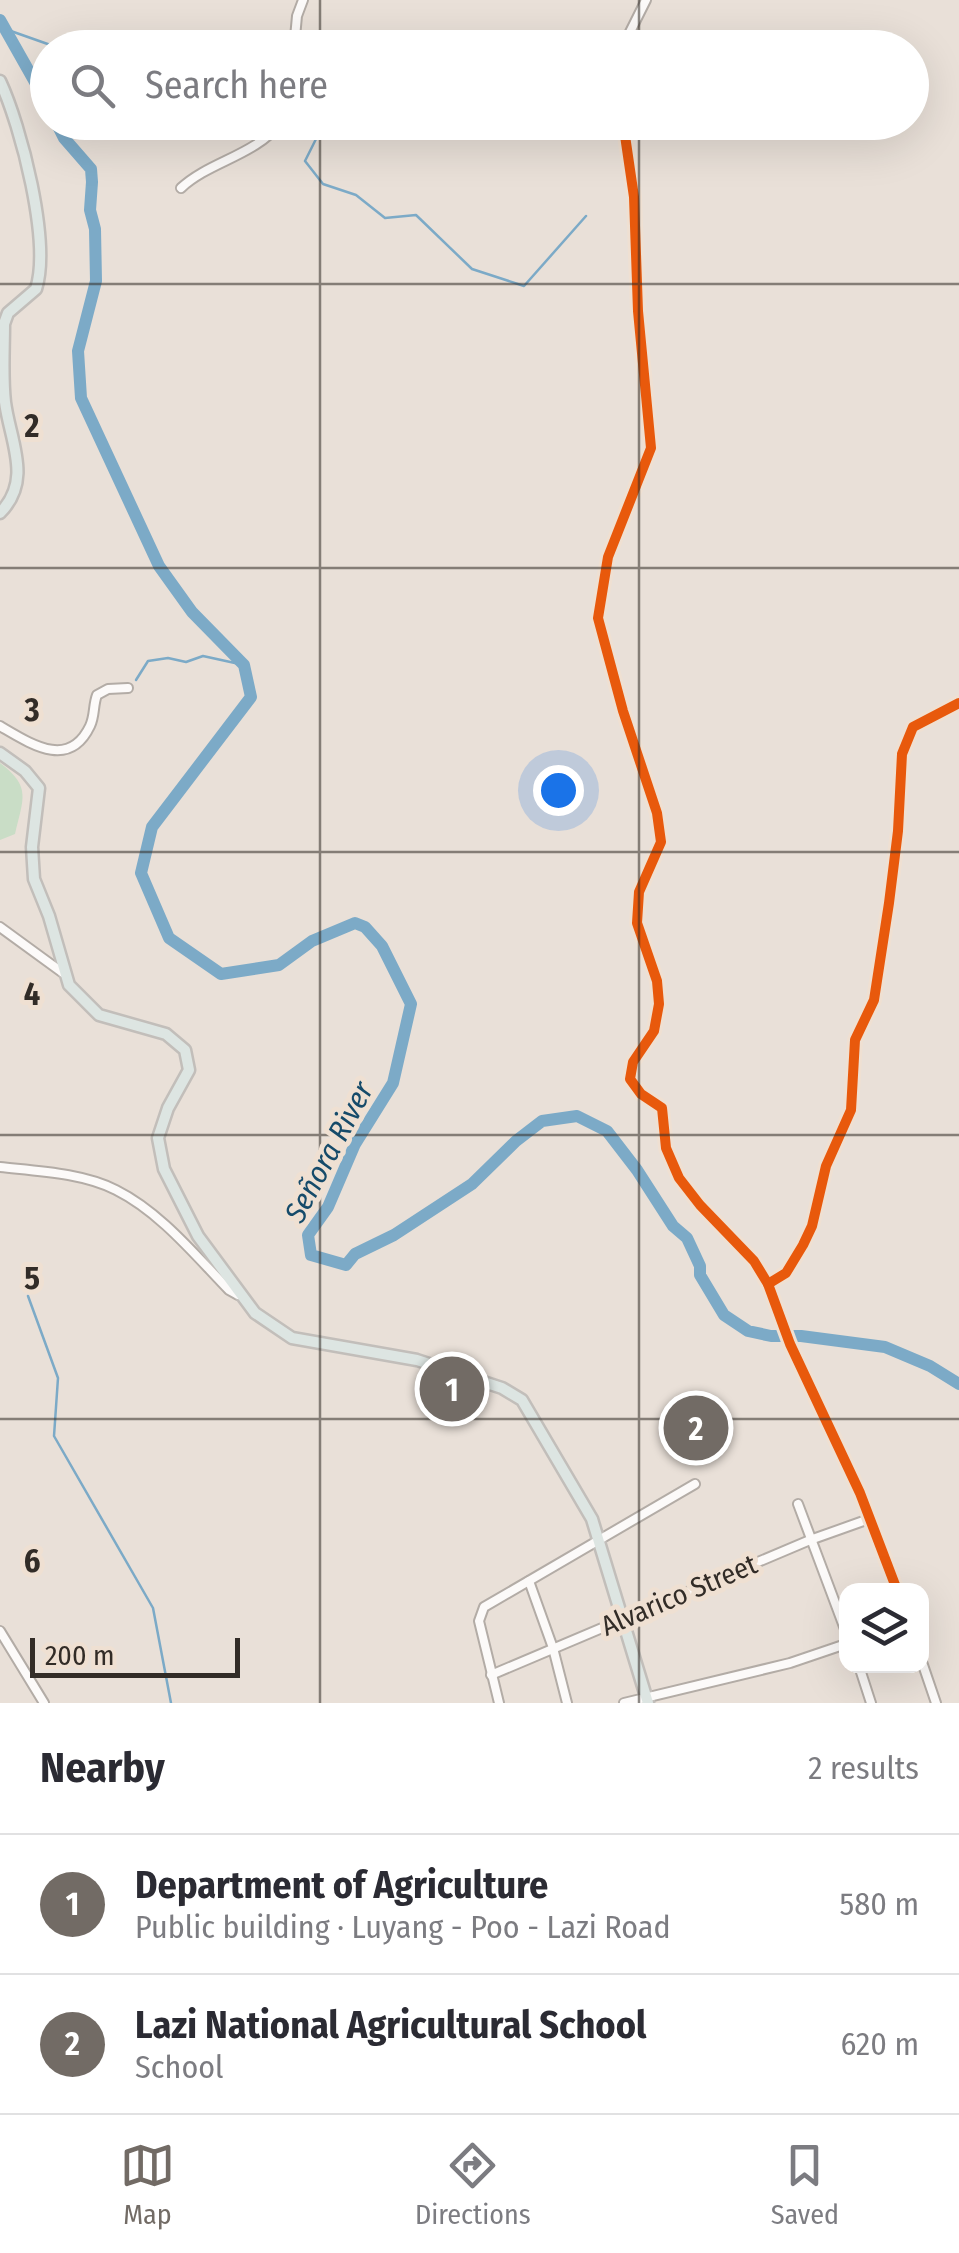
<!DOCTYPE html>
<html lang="en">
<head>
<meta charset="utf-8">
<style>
	body { margin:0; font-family:"Fira Sans Condensed",sans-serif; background:#f2f2f3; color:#2b2b33 }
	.controls { position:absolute; right:30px; bottom:30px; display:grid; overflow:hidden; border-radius:20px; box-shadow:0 10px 40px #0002 }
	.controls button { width:90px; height:90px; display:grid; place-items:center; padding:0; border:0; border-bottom:2px solid #e1e1e2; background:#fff; color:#2b2b33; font:50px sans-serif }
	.scale { position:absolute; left:30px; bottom:25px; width:210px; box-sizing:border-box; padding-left:10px; border:5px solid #322c27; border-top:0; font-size:28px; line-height:35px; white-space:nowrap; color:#322c27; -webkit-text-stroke:8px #efe0d2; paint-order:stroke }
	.you { position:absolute; left:558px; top:790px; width:35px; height:35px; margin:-25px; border:8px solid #fff; border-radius:50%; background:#1a73e8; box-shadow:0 0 0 15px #1a73e833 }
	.badge { display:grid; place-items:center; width:65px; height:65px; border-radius:50%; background:#726b65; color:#fff; font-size:32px; font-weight:700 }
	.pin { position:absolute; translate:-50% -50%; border:5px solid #fff; box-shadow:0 2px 10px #0006 }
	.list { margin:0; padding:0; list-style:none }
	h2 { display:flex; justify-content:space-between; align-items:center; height:130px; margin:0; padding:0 40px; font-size:42px }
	h2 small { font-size:32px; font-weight:400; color:#7c7c81 }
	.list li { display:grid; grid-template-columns:65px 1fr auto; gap:30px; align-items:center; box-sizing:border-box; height:140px; padding:0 40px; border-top:2px solid #e1e1e2 }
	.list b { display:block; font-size:38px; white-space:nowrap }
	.list p { margin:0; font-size:32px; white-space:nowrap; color:#7c7c81 }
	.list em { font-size:32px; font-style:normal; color:#7c7c81 }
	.icon { flex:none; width:55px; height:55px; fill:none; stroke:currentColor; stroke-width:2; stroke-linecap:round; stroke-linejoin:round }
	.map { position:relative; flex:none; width:959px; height:1703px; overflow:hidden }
	.search { position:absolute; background:#fff; box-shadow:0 10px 40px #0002; left:30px; right:30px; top:30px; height:110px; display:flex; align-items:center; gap:25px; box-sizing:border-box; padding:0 35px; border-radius:55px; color:#7c7c81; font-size:38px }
	.sheet { height:410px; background:#fff }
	nav { display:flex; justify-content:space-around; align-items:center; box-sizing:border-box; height:140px; border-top:2px solid #e1e1e2; background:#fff; font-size:28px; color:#7c7c81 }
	nav a { display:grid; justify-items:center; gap:5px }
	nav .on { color:#726b65 }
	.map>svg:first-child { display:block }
	.green { fill:#c9ddc6 }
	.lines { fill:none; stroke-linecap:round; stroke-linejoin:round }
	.stream { stroke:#7caac7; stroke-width:2.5 }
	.river { stroke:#7caac7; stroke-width:12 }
	.minor-casing { stroke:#b3aca6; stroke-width:12 }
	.major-casing { stroke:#c2beba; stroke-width:15 }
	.minor { stroke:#fcfaf9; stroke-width:8 }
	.major { stroke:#dde5e2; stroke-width:10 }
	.cycleway-casing { stroke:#efe0d2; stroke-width:16 }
	.cycleway { stroke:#e8590c; stroke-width:10 }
	.grid { fill:none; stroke:#322c27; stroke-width:2.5; stroke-opacity:0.55 }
	.labels { text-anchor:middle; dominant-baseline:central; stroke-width:10; stroke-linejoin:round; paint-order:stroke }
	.street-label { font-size:28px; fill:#322c27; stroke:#efe0d2 }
	.water-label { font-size:30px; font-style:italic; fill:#164b6a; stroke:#efe0d2 }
	.grid-label { font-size:32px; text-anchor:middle; font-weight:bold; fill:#322c27; stroke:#efe0d2; stroke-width:10; stroke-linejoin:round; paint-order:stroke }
</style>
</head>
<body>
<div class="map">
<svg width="959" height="1703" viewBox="0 0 959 1703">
	<rect width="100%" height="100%" fill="#e9e0d8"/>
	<path class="green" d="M0 763C32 787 23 799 15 834L0 840Z"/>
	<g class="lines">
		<g class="stream">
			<path d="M8 30 59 48"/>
			<path d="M296 122 319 133 305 161 323 184 356 195 385 218 416 215 472 269 524 286 586 216"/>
			<path d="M136 680 148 661 168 658 186 662 203 656 244 665"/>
			<path d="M28 1296 58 1378 54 1436 153 1608 171 1703"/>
		</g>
		<g class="river">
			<path d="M0 20 48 105"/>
			<path d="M56 122 64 138 91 169 92 182 90 210 95 229 96 281 78 351 81 398 159 566 192 612 244 665 251 697 152 827 141 873 169 938 221 974 279 965 312 941 355 923 365 927 382 946 411 1004 393 1083 355 1144 328 1207 308 1235 311 1255 346 1265 355 1254 394 1235 472 1184 516 1141 542 1121 577 1116 607 1131 637 1170 673 1226 687 1238 700 1266V1275L724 1315 748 1331 771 1336H801L885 1347 930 1366 959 1384"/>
		</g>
		<defs>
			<g id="minor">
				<path d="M294 48 297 16 303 0"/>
				<path d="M626 48 630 32 646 0"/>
				<path d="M623 122 634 197 638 311 651 448 608 557 598 618 623 711 657 813 661 842 639 892 637 923 657 981 659 1004 654 1031 633 1062 630 1079 641 1094 662 1108 666 1148 679 1178 700 1205 754 1261 768 1284 790 1344 860 1493 897 1590"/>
				<path d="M181 188C210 161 255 156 281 122"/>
				<path d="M0 726C31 744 69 770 90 726 95 716 93 705 97 695L108 689 128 688"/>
				<path d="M0 927 63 973"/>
				<path d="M0 1167C37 1171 83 1173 116 1190 160 1212 195 1255 229 1290L238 1295"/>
				<path d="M768 1284 786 1273 803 1245 812 1226 826 1166 851 1110 855 1040 874 1000 889 903 898 831 902 754 913 727 959 703"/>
				<path d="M798 1504 846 1632"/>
				<path d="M529 1581 553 1648 567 1703"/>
				<path d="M0 1631 44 1703"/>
				<path d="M922 1662 936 1703"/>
				<path d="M859 1666 871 1703"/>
				<path d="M491 1675 810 1540 869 1519"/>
				<path d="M499 1703 479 1621 484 1607 695 1484"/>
				<path d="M624 1703 790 1663 846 1644"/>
			</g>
			<g id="major">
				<path d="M0 81C21 126 51 242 36 289L8 313 4 324C4 350 2 376 5 402 10 441 33 480 0 513"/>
				<path d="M0 753 25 771 39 788 32 847 34 879 49 916 69 985 99 1015 166 1034 185 1050 189 1070 168 1108 158 1138 164 1169 198 1236 255 1313 292 1338 417 1360 502 1388 522 1400 592 1519 648 1703"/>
			</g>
		</defs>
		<use href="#minor" class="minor-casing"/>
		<use href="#major" class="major-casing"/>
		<use href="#minor" class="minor"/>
		<use href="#major" class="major"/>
		<defs>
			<g id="cycleway">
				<path d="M623 122 634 197 638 311 651 448 608 557 598 618 623 711 657 813 661 842 639 892 637 923 657 981 659 1004 654 1031 633 1062 630 1079 641 1094 662 1108 666 1148 679 1178 700 1205 754 1261 768 1284 790 1344 860 1493 897 1590"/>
				<path d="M768 1284 786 1273 803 1245 812 1226 826 1166 851 1110 855 1040 874 1000 889 903 898 831 902 754 913 727 959 703"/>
			</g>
		</defs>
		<use href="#cycleway" class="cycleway-casing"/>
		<use href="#cycleway" class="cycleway"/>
	</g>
	<path class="grid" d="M320 0V48M639 0V48M320 122V1703M639 122V1703M0 284H959M0 568H959M0 852H959M0 1135H959M0 1419H959"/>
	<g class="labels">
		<g class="street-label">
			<text transform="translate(679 1595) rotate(-23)">Alvarico Street</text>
		</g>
		<g class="water-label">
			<text transform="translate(329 1152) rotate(-62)">Señora River</text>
		</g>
	</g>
	<g class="grid-label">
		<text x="32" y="437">2</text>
		<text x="32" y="721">3</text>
		<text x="32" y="1005">4</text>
		<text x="32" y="1289">5</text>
		<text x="32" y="1572">6</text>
	</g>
</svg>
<div class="controls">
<button><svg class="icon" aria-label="layers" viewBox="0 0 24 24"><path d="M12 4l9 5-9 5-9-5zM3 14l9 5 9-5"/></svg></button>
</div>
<div class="scale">200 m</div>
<div class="you"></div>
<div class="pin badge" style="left:452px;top:1389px">1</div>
<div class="pin badge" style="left:696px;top:1428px">2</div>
<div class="search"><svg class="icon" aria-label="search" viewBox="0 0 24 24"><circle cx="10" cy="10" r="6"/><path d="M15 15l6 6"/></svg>Search here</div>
</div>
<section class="sheet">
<h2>Nearby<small>2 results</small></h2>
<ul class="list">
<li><span class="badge">1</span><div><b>Department of Agriculture</b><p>Public building · Luyang - Poo - Lazi Road</p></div><em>580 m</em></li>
<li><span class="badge">2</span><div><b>Lazi National Agricultural School</b><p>School</p></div><em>620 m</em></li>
</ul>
</section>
<nav>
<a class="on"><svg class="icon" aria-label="map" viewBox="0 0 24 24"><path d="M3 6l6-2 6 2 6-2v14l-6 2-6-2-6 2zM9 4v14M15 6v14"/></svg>Map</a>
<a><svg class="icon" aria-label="directions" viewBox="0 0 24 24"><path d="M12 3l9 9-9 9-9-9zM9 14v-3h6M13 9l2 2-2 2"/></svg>Directions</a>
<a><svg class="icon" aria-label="saved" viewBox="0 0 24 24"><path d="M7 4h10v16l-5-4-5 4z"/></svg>Saved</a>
</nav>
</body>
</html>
